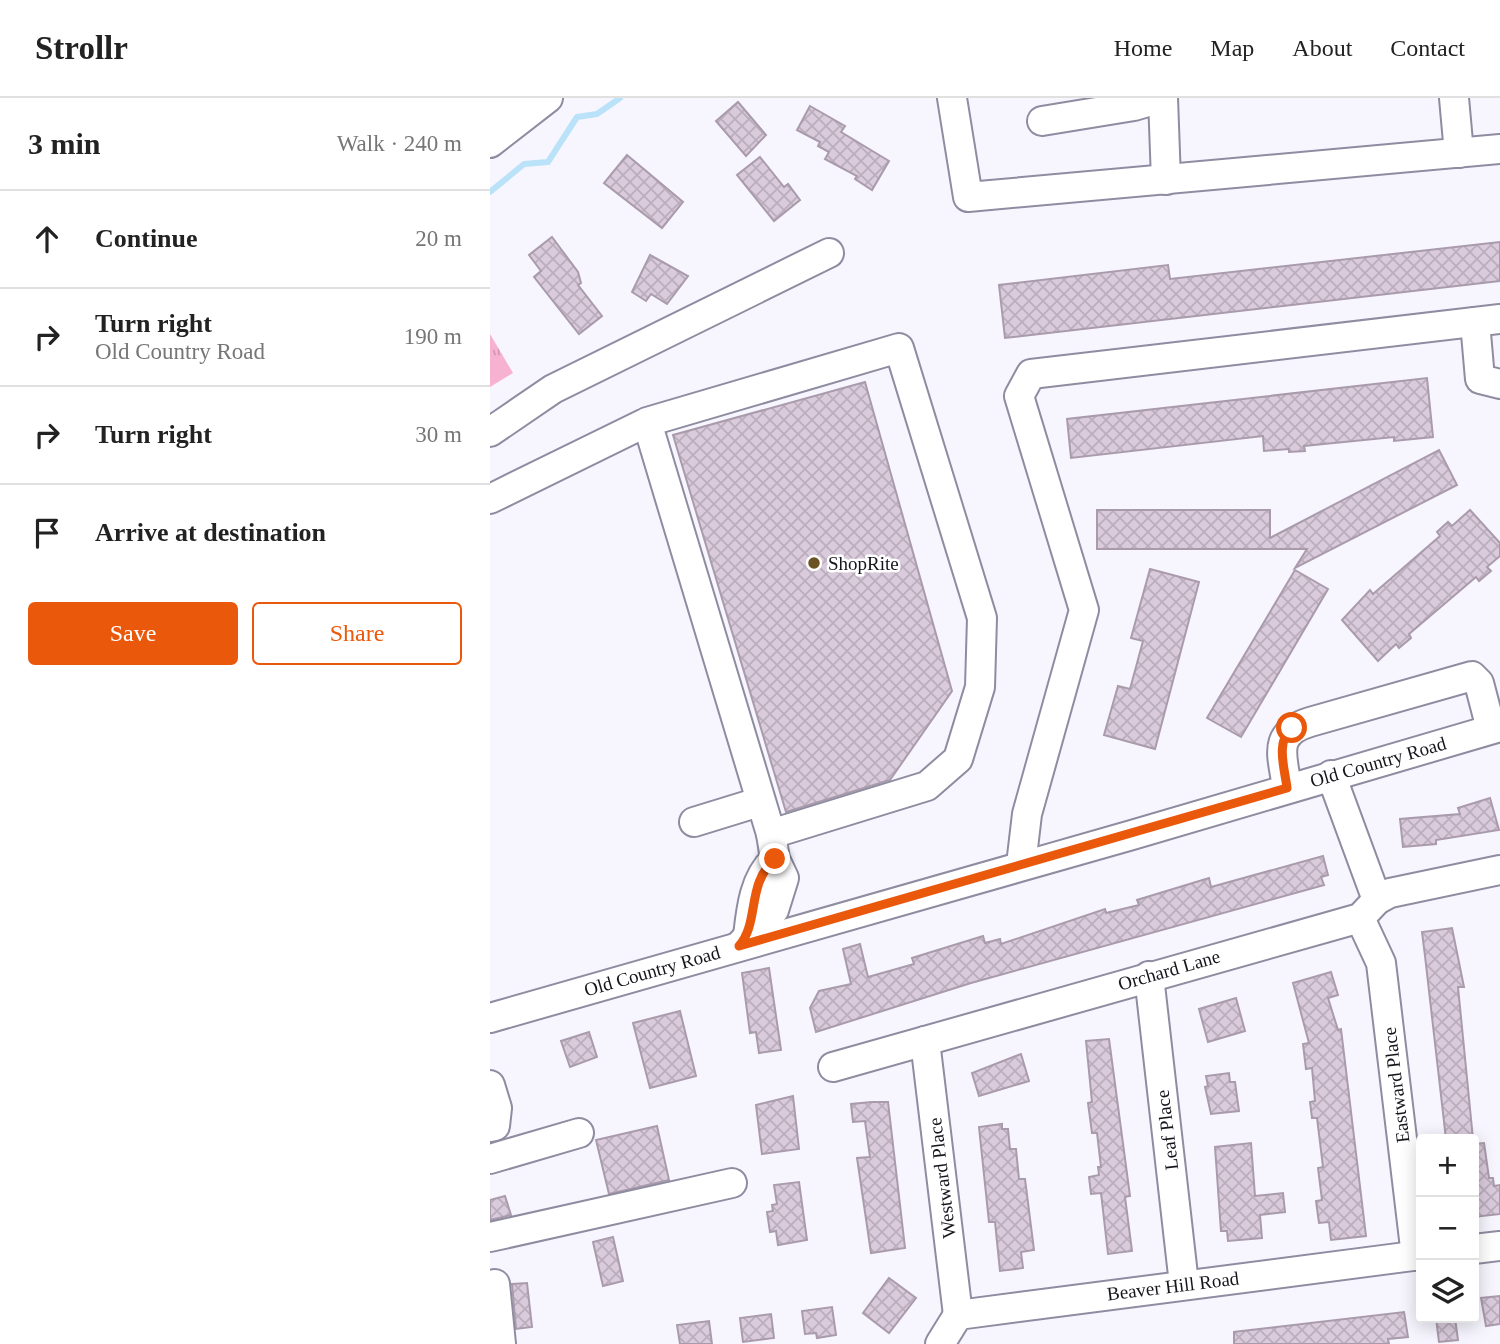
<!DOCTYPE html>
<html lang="en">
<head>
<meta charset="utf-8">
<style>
	body { margin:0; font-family:"Times New Roman",serif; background:#f6f6f6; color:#222 }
	.controls { position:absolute; right:21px; bottom:21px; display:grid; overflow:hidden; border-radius:7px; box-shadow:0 4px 18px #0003 }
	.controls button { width:63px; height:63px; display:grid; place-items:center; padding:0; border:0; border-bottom:2px solid #e0e0e0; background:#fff; color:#222; font:35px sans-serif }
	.stop { position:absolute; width:21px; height:21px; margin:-16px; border:5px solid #ea580c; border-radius:50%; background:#fff }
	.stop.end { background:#ea580c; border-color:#fff; box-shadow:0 2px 7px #0008 }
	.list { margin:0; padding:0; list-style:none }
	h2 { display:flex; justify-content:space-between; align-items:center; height:91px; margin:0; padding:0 28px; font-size:30px }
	h2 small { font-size:23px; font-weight:400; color:#767676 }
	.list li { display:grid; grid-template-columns:46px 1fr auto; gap:21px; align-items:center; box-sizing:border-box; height:98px; padding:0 28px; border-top:2px solid #e0e0e0 }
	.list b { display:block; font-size:26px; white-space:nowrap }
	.list p { margin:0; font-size:23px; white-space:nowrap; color:#767676 }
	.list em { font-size:23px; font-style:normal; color:#767676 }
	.actions { display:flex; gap:14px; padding:21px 28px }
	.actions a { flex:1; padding:16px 0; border:2px solid #ea580c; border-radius:7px; text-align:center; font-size:24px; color:#ea580c }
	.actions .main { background:#ea580c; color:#fff }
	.icon { flex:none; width:38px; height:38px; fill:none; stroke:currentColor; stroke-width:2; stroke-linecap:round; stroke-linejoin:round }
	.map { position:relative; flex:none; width:1010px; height:1246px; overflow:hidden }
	header { display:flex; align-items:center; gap:42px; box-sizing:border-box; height:98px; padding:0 35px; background:#fff; border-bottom:2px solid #e0e0e0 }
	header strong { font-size:33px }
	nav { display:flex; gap:38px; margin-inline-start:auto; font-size:24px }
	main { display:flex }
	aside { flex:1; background:#fff }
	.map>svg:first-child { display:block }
	.park { fill:url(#park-tufts) }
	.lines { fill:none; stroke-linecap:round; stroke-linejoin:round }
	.stream { stroke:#bae2f8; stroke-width:6 }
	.building { fill:url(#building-cross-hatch); stroke:#aa9bac; stroke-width:2 }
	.minor-casing { stroke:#8e8ca0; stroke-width:32 }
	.minor { stroke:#fff; stroke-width:28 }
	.route { stroke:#ea580c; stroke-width:9 }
	.poi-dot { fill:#6b5223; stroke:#fff; stroke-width:2.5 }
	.labels { text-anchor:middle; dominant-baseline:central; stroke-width:5; stroke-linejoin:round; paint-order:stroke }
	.poi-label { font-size:19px; fill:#16151c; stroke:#fff; text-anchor:start }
	.street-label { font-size:19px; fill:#16151c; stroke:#fff }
</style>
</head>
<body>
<header>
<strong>Strollr</strong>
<nav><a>Home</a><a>Map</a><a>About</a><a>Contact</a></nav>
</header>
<main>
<aside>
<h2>3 min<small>Walk · 240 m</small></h2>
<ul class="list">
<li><svg class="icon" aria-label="ahead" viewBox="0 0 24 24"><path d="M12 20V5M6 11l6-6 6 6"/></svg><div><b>Continue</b></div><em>20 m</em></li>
<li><svg class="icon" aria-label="right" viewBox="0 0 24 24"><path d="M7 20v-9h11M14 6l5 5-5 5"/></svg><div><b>Turn right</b><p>Old Country Road</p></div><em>190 m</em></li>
<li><svg class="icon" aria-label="right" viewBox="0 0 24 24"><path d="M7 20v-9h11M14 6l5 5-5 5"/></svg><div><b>Turn right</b></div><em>30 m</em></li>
<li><svg class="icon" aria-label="arrive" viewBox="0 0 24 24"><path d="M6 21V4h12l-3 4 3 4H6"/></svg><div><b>Arrive at destination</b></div></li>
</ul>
<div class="actions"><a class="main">Save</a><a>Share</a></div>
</aside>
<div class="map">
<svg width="1010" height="1246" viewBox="0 0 1010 1246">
	<defs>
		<pattern id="park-tufts" width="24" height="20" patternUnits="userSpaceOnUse" patternTransform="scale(1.75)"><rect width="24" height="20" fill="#f6b2d0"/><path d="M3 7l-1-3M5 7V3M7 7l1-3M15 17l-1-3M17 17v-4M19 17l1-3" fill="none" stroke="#d298b2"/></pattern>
		<pattern id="building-cross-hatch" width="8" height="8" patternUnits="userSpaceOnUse" patternTransform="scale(1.75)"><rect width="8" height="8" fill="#dacbdc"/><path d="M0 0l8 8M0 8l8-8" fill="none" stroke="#baadbc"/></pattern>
	</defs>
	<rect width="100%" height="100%" fill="#f7f6ff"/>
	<path class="park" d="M0 236 23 275 0 289Z"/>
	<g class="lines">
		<path class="stream" d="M0 94 34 66 58 64 87 19 107 16 130 0"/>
	</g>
	<g class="building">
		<path d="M248 4 276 37 256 58 226 23Z"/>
		<path d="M320 8 355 28 351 34 399 63 382 92 365 81 367 78 335 61 339 54 328 48 330 44 307 32Z"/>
		<path d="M137 57 193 104 172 130 114 85Z"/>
		<path d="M270 59 294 89 298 86 310 102 284 123 247 77Z"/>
		<path d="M62 139 88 174 91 185 88 187 112 218 89 236 44 179 51 173 39 157Z"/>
		<path d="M1010 144V183L515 240 509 187 678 167 680 181Z"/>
		<path d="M160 157 198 178 177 206 161 196 156 203 142 194Z"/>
		<path d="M937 280 943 339 904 343V339L814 348 815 353 799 354V351L774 353 773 338 581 360 577 321Z"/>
		<path d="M375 284 462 593 400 682 296 714 183 337Z"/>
		<path d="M949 352 967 387 805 470 817 451H607V412H780V440Z"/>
		<path d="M980 412 1010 445V458L997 469 1001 473 989 483 986 479 919 536 921 540 909 550 906 546 888 563 852 522 880 492 883 496 950 438 947 434 958 424 962 428Z"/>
		<path d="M660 471 709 484 665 651 614 637 628 588 640 591 653 543 641 540Z"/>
		<path d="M805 472 838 491 751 639 717 620Z"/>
		<path d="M1000 700 1009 732 946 742V746L913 749 910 721 970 716 968 710Z"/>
		<path d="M833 758 838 777 831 779 834 787 481 885 326 934 320 910 329 893 361 886 353 851 370 846 378 879 424 866 422 860 493 838 495 845 510 841 511 846 615 811 616 815 649 807 647 802 719 780 721 789Z"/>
		<path d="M962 830 974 889H968L983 1041H956L935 858 932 834Z"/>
		<path d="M279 870 291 952 269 955 266 934 260 935 252 875Z"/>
		<path d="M841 874 848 897 838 900 848 932 851 931 876 1138 841 1142 839 1124 829 1125 826 1103 832 1102 828 1070 833 1069 827 1020H822L820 1004 825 1003 822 970 816 971 813 946 819 945 803 885Z"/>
		<path d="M746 900 755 933 718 944 709 911Z"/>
		<path d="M190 913 206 978 160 990 143 925Z"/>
		<path d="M99 934 107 959 80 969 71 943Z"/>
		<path d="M619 941 640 1098 635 1099 642 1153 618 1156 611 1095 601 1096 599 1079 609 1077 608 1069H611L607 1035H602L598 1005 602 1004 596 943Z"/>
		<path d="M531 956 539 983 489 998 482 975Z"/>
		<path d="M739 975 740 984H745L749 1013 721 1016 715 989 718 988 716 978Z"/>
		<path d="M303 998 309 1051 272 1056 266 1007Z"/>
		<path d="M382 1004H398L415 1150 381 1155 367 1060 380 1059 375 1023 363 1024 361 1006Z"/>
		<path d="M512 1026V1031H518L520 1051H526L529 1081H535L544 1152 531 1154 533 1170 510 1173 505 1124H499L489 1029Z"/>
		<path d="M167 1028 179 1082 119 1096 106 1042Z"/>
		<path d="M761 1045 765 1098 793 1095 795 1114 770 1117 772 1140 738 1143 737 1133H731L725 1049Z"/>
		<path d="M994 1045 999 1080H1003L1004 1088 1010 1087V1116L984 1119V1046Z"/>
		<path d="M309 1084 317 1142 288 1147 286 1133 280 1134 277 1114 283 1113 282 1107 287 1106 284 1087Z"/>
		<path d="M15 1098 21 1117 0 1122V1102Z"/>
		<path d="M123 1139 133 1183 113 1188 103 1144Z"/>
		<path d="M399 1180 426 1200 399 1235 373 1215Z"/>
		<path d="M37 1185 42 1229 26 1231 22 1186Z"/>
		<path d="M1010 1198V1226L996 1228 991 1200Z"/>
		<path d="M342 1209 346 1237 327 1240 326 1235 315 1236 312 1213Z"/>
		<path d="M914 1214 918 1239 898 1241 899 1246H744V1234Z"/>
		<path d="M281 1216 284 1240 253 1244 250 1220Z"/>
		<path d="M946 1220H965L968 1242 949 1244Z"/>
		<path d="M219 1223 222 1246H190L187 1227Z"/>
	</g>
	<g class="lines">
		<defs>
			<g id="minor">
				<path d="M462 0 478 99 1010 51"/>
				<path d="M673 0 676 82"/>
				<path d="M964 0 969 55"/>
				<path d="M0 13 12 10 24 0"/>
				<path d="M552 23 644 8 671 0"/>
				<path d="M0 45 58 0"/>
				<path d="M985 224 990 281 1010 286"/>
				<path d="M0 334 63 291 339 155"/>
				<path d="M0 401 157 324 409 250 492 520 490 589 468 661 437 688 281 736 157 324"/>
				<path d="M841 677 887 802"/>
				<path d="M797 690C793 658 781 636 820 624L982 578 989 585 1001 631"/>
				<path d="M204 724 269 704"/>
				<path d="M531 767 537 716 594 512 529 298 541 276 1010 221"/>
				<path d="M870 820 891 865 926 1158"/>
				<path d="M258 838C261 811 264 780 285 761"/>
				<path d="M251 846 284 812 294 780 285 761 281 736"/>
				<path d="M659 878 694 1186"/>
				<path d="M0 920 642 737 1010 629"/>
				<path d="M435 943 468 1217"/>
				<path d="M343 969 870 820 887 802 900 795 1010 772"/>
				<path d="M0 987 7 1010 5 1028 0 1029"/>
				<path d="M0 1061 89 1035"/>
				<path d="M0 1139 242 1085"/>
				<path d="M984 1151 1010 1148"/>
				<path d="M0 1187 5 1186 11 1246"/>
				<path d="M450 1246 468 1217 931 1157"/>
			</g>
		</defs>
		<use href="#minor" class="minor-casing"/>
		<use href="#minor" class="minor"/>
	</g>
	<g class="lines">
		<path class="route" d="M285 761C256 786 270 824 249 848L797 690C795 672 785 643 802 630"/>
	</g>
	<circle class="poi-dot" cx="324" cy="465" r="7"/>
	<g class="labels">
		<g class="poi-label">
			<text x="338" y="465">ShopRite</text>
		</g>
		<g class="street-label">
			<text transform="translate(888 664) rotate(-16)">Old Country Road</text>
			<text transform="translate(679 872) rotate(-16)">Orchard Lane</text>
			<text transform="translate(162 873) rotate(-16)">Old Country Road</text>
			<text transform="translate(906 987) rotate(-97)">Eastward Place</text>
			<text transform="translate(677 1032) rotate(-97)">Leaf Place</text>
			<text transform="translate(452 1080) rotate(-97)">Westward Place</text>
			<text transform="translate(683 1188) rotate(-7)">Beaver Hill Road</text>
		</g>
	</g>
</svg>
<div class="controls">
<button>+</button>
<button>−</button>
<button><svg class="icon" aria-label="layers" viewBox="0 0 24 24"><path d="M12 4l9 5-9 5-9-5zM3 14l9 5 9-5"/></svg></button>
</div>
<div class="stop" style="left:802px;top:630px"></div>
<div class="stop end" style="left:285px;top:761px"></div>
</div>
</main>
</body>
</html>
